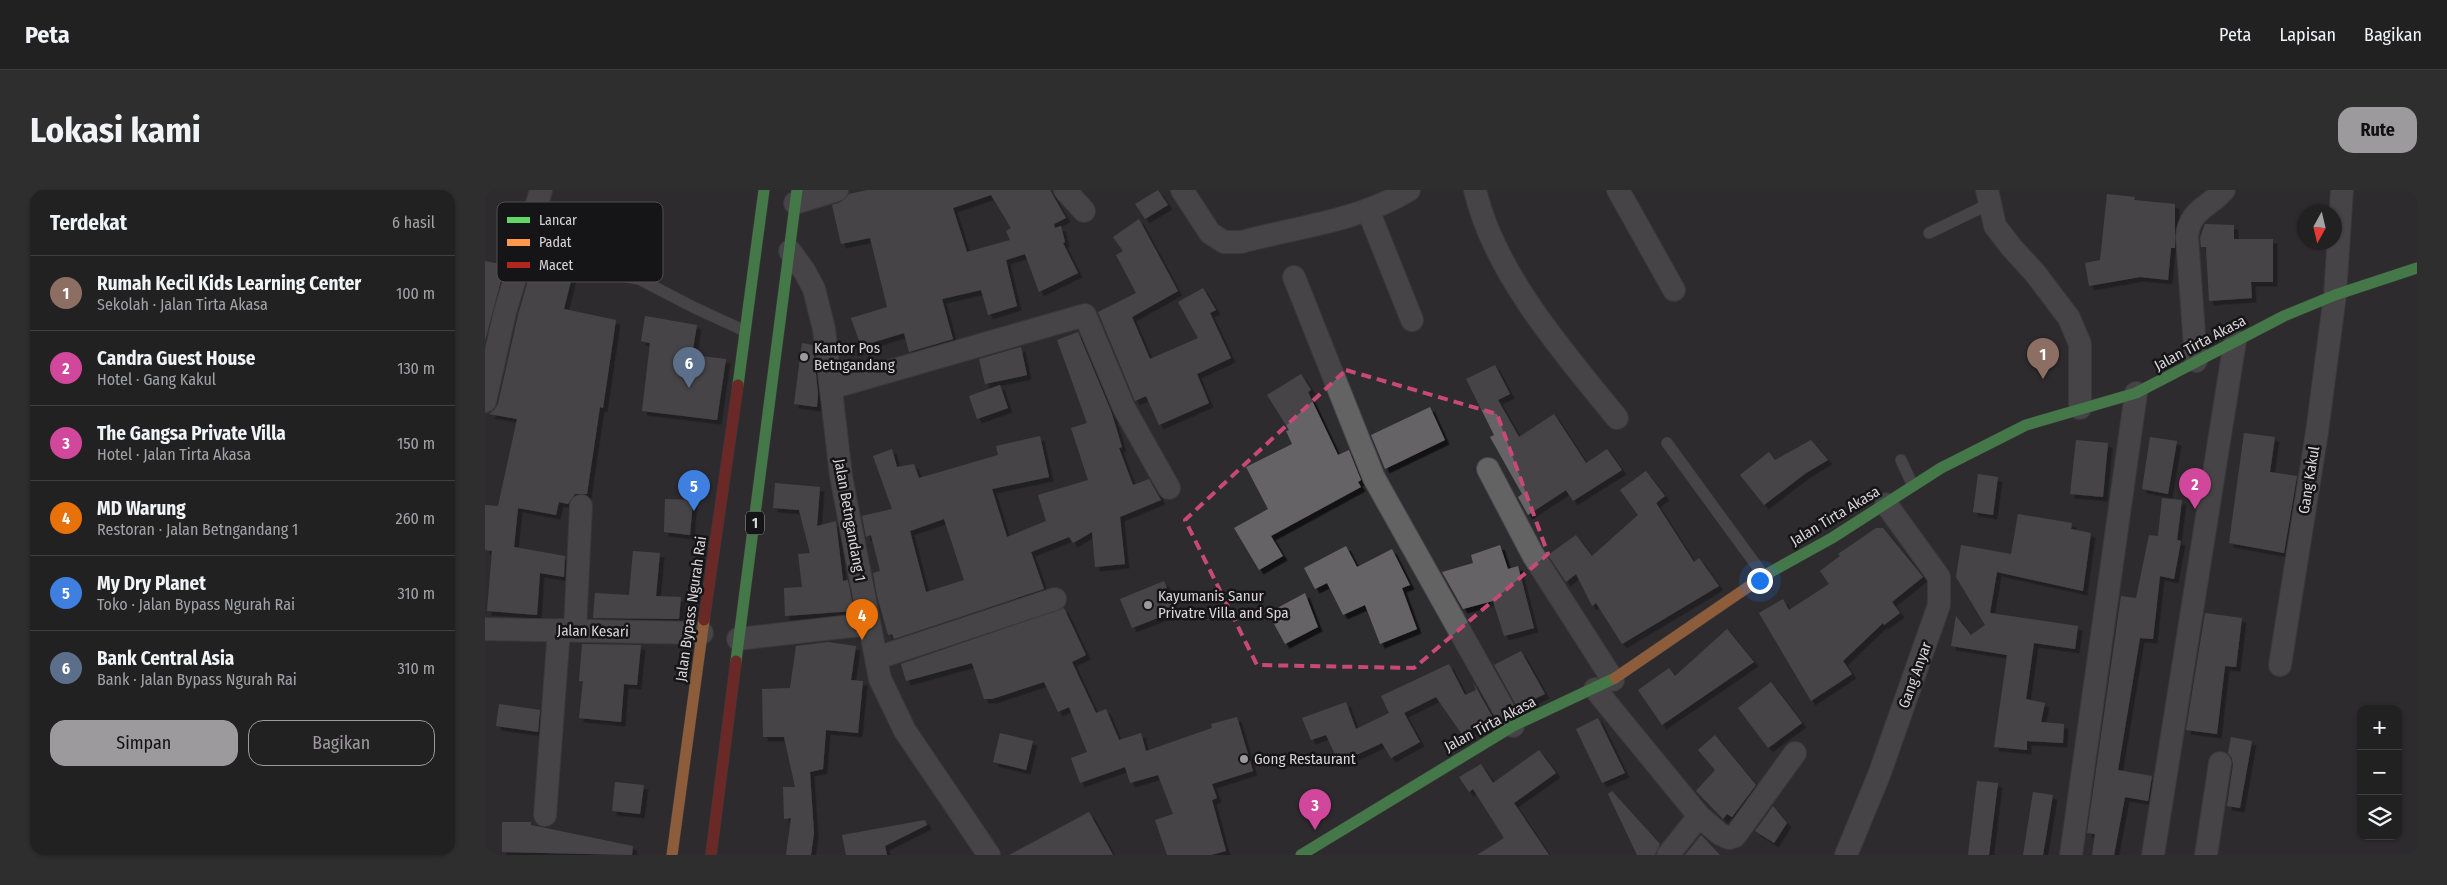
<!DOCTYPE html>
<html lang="id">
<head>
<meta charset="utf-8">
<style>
	body { margin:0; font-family:"Fira Sans Condensed",sans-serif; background:#2e2e2f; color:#f1f3f6 }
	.controls { position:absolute; right:15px; bottom:15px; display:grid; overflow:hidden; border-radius:10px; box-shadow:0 1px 4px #0004 }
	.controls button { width:45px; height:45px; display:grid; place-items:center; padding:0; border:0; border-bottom:1px solid #3f3e40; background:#222122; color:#f1f3f6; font:25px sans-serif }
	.compass { position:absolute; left:1812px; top:15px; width:45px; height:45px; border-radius:50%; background:#222122; box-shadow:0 1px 4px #0004; rotate:188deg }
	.you { position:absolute; left:1274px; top:390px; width:18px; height:18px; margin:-12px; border:4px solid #fff; border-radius:50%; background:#1a73e8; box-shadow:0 0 0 8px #1a73e833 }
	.badge { display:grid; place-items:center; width:32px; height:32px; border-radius:50%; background:#9c9a9c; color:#fff; font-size:16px; font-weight:700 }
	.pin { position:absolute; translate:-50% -41px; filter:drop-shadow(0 1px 2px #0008) }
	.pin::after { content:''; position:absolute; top:26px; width:18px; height:15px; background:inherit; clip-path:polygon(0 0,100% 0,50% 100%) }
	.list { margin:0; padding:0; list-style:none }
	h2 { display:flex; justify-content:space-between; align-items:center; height:65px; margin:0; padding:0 20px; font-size:21px }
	h2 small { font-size:16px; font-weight:400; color:#a2a3a5 }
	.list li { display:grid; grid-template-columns:32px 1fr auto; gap:15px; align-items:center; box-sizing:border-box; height:75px; padding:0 20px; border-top:1px solid #3f3e40 }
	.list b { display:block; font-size:19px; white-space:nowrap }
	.list p { margin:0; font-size:16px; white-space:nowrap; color:#a2a3a5 }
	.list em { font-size:16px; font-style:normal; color:#a2a3a5 }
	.actions { display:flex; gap:10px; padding:15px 20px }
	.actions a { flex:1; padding:11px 0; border:1px solid #9c9a9c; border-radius:15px; text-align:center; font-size:18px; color:#9c9a9c }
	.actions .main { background:#9c9a9c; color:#111 }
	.icon { flex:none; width:28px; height:28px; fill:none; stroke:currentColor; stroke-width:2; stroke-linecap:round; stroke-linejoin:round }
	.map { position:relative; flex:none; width:1932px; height:665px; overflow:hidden; border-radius:15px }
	header { display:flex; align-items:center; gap:30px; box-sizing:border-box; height:70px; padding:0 25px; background:#222122; border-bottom:1px solid #3f3e40 }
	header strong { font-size:24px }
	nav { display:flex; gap:28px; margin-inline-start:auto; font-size:18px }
	.intro { display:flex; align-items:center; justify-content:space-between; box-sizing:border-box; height:120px; padding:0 30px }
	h1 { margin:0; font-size:35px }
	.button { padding:12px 22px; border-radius:15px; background:#9c9a9c; color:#111; font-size:18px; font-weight:700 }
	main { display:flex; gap:30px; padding:0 30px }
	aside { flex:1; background:#222122; border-radius:15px; box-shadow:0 1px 4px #0004 }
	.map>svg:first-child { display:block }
	.building { fill:#656466; fill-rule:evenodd; filter:url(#shadow) }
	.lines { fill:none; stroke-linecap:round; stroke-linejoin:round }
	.lane-casing { stroke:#484749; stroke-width:12 }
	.street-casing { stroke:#484749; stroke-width:24 }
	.fast-casing { stroke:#484749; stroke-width:12 }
	.slow-casing { stroke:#484749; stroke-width:12 }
	.jam-casing { stroke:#484749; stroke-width:12 }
	.lane { stroke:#646364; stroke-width:11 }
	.street { stroke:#646364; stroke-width:22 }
	.fast { stroke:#63d668; stroke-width:11 }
	.slow { stroke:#ff974d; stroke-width:11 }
	.jam { stroke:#b3261e; stroke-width:11 }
	.marked { fill:none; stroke:#c8487a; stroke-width:4; stroke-dasharray:10 6; stroke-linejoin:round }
	.poi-dot { fill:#9c9a9c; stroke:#151416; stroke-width:2 }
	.labels { text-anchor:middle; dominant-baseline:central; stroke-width:5; stroke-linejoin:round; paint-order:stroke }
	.shield { fill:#151416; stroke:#9e9c9e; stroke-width:1 }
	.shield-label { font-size:14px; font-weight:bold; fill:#d8d6d8 }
	.street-label { font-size:15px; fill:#d8d6d8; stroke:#151416 }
	.poi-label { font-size:15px; fill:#d8d6d8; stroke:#151416; text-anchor:start }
	.key { fill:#151416; stroke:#504e50; stroke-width:1 }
	.key-label { font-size:14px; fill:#d8d6d8 }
</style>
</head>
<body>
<header>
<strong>Peta</strong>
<nav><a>Peta</a><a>Lapisan</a><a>Bagikan</a></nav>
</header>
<div class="intro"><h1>Lokasi kami</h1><a class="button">Rute</a></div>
<main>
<aside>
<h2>Terdekat<small>6 hasil</small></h2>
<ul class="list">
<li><span class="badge" style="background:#8d6e63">1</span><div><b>Rumah Kecil Kids Learning Center</b><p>Sekolah · Jalan Tirta Akasa</p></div><em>100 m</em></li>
<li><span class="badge" style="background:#d1479c">2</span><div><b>Candra Guest House</b><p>Hotel · Gang Kakul</p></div><em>130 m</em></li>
<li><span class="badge" style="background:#d1479c">3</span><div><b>The Gangsa Private Villa</b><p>Hotel · Jalan Tirta Akasa</p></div><em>150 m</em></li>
<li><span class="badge" style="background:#e8710a">4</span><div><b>MD Warung</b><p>Restoran · Jalan Betngandang 1</p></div><em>260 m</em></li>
<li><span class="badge" style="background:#3f7fe0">5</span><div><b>My Dry Planet</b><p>Toko · Jalan Bypass Ngurah Rai</p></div><em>310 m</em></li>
<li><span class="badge" style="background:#5c6f8a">6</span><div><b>Bank Central Asia</b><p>Bank · Jalan Bypass Ngurah Rai</p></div><em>310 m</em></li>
</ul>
<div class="actions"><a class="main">Simpan</a><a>Bagikan</a></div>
</aside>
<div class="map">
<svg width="1932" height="665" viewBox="0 0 1932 665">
	<defs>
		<filter id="shadow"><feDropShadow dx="4.5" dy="4.5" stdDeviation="0" flood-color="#0009"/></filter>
	</defs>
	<rect width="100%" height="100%" fill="#2d2c2e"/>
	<g class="building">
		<path d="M382 0H565L581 28 569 34 570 38 576 36 580 52 578 53 593 83 554 102 540 64 521 70 532 116 503 125 496 100 457 109 468 149 424 162 419 143 376 156 366 128 402 117 385 48 356 54 347 15 356 12 364 4ZM506 5 526 38 521 41 525 50 482 62 468 18Z"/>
		<path d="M673 0 683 15 660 29 650 14Z"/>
		<path d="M1622 4 1650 7 1649 10 1690 14V58H1686L1683 90 1655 87 1604 96 1600 73 1615 70Z"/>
		<path d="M654 29 693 101 647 127 665 169 713 148 693 112 718 98 731 120 725 123 746 168 712 184 724 213 674 235 661 206 650 211 613 122 651 103 631 65 638 61 628 47Z"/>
		<path d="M1720 34 1749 35V49H1788V92H1766L1767 108 1724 111 1721 57H1716L1715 48Z"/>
		<path d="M68 56 93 62 79 119 131 130 118 218 115 217 102 304H90L83 314 74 312 71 325 33 318 29 357 80 366 79 387 55 383 52 425 2 421 7 361 0 360V315L13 316 32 229 4 224 9 220 13 214 33 125 52 59 66 62Z"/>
		<path d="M0 71 20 75 0 151Z"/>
		<path d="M160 126 212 135 207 165 241 169 232 230 157 221 165 153 156 151Z"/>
		<path d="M593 142 626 221 637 257 634 258 648 295 664 289 676 310 635 327 640 374 610 377 607 342 588 353 584 347 546 362 559 399 409 449 407 444 403 445 392 406 388 383 395 381 386 345 381 347 377 326 407 319 388 266 407 259 412 277 429 274 434 288 513 265 511 256 555 246 564 287 507 299 522 347 561 331 553 305 603 290 586 238 602 233 572 150ZM459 329 479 390 441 402 425 341Z"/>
		<path d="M317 153 328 155 333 204 332 217 309 214Z"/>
		<path d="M536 157 542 185 500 194 494 169Z"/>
		<path d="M1010 175 1025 204 1013 210 1034 247 1069 224 1101 273 1122 259 1137 280 1088 311 1081 300 1043 325 1033 307 1037 304 1005 247 1009 245 981 189Z"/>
		<path d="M816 184 826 200 823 202 853 265 864 260 876 290 873 292 876 297 786 346 798 366 774 380 749 338 783 319 761 277 807 254 801 241 804 240 782 205Z"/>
		<path d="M515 195 523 218 492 229 484 206Z"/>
		<path d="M945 217 960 250 900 279 886 245Z"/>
		<path d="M1759 243 1790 247 1785 282 1812 286 1799 363 1744 353Z"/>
		<path d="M1665 247 1692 251 1683 304 1657 299Z"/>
		<path d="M1326 250 1343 270 1321 283 1279 315 1255 285 1284 262 1290 270Z"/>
		<path d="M1591 250 1623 253 1618 307 1585 304Z"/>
		<path d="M1161 281 1180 306 1171 313 1209 372 1214 368 1234 396 1137 454 1111 413 1107 416 1091 384 1081 392 1063 365 1091 345 1107 366 1153 325 1135 300Z"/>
		<path d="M1493 284 1513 287 1508 325 1488 322Z"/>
		<path d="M290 293 335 297 332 336 351 331 358 391 363 390 369 421 300 426 299 398 317 397 313 364 325 363 314 320 288 318Z"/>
		<path d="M1677 308 1697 310 1692 350 1696 351 1689 389 1675 386 1668 449 1655 448 1633 580 1667 586 1663 611 1640 607 1629 665H1607L1610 644 1602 643 1636 406 1651 408 1664 345 1673 346Z"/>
		<path d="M180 309 208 310 205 345 179 342Z"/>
		<path d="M1533 324 1587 333 1586 339 1606 343 1598 401 1512 382 1505 423 1593 436 1590 459 1549 453 1541 509 1560 513 1556 532 1579 534 1578 553 1542 551V560L1509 557 1522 465 1466 456 1471 426 1486 445 1500 435 1471 387 1476 355 1526 364Z"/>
		<path d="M1391 338H1398L1438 387 1407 412 1415 423 1399 435 1398 433 1358 471 1367 484 1326 511 1274 423 1298 409 1304 420 1344 394 1335 381 1355 366 1353 364Z"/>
		<path d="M1015 355 1023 379 1033 376 1049 438 1019 446 1008 411 978 419 957 382 988 373 986 365Z"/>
		<path d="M861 356 872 377 907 359 925 395 917 398 932 439 895 454 880 415 858 425 842 393 830 399 819 378Z"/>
		<path d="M148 361 175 363 171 406 196 407 194 429 108 428 110 403 144 405Z"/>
		<path d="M679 391 691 421 647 438 635 409Z"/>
		<path d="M820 403 833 437 800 454 783 423Z"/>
		<path d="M579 418 601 465 587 472 611 523 621 519 634 550 656 543 661 561 727 538 726 534 752 527 768 581 727 594 732 608 727 610 741 661 726 665H682L670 630 688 624 673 585 645 593 640 577 595 593 586 568 602 562 584 517 573 522 559 492 507 509H499L487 473 421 491 416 474Z"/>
		<path d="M1720 423 1757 428 1751 477 1740 476 1732 544 1701 540Z"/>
		<path d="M1242 439 1269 472 1177 535 1153 500 1184 478 1190 486Z"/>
		<path d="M343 452 371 456 366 490 378 491 373 543 341 540 338 579 325 582 329 643 326 665H301L306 628 299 629 298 597H310L299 547H278L277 499 305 498 311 456Z"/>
		<path d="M97 454 156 455 152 495 139 494 136 532 94 528 98 491H94Z"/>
		<path d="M1036 461 1060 504 1032 517 1009 475Z"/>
		<path d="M964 474 980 505 991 500 988 492 1007 526 978 546 951 507 919 523 935 552 906 568 897 553 854 573 841 545 826 550 817 528 861 512 871 539 904 523 896 506Z"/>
		<path d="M1286 492 1317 533 1283 558 1253 518Z"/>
		<path d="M14 514 55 520 53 542 11 536Z"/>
		<path d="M1113 528 1140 583 1117 593 1091 539Z"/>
		<path d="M515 543 548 551 541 580 508 572Z"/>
		<path d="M1230 545 1271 595 1247 627 1242 624 1238 629 1211 601 1230 580 1213 560Z"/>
		<path d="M1746 547 1767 551 1755 618 1742 616 1748 575 1747 568 1743 563Z"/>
		<path d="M1054 560 1071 583 1029 613 1064 665H992L1019 648 988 599 984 602 974 587 996 574 1008 593Z"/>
		<path d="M1492 591 1513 593 1504 665H1483Z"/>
		<path d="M130 592 159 595 155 624 127 621Z"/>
		<path d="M1127 601 1175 654 1170 665H1152L1123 604Z"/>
		<path d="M1548 602 1568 605 1558 665H1538Z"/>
		<path d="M1288 616 1302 633 1289 653 1270 641Z"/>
		<path d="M604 622 628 665H524Z"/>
		<path d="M440 630 442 635 400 656 402 665H361L357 645Z"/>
		<path d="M17 632H46V635L148 656 147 665 17 662Z"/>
		<path d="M1216 645 1219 648 1235 665H1200Z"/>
	</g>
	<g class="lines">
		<defs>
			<g id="lane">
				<path d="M1444 43 1504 14"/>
				<path d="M108 81 154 89 208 117 260 141"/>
				<path d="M1182 253 1279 386"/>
				<path d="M1416 270 1428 296"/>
			</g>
			<g id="street">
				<path d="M580 0 599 21"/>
				<path d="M697 0 725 43 739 52H756C812 37 874 31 924 0"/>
				<path d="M990 0C1009 83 1079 163 1132 228"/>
				<path d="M1133 0 1189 100"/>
				<path d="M1502 0 1510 36 1527 58 1550 83 1584 128 1595 154V218"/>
				<path d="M310 13 352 0"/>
				<path d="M883 20 927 130"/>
				<path d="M305 61 320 82 329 99 339 139 356 286 395 489 420 541 504 665"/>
				<path d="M809 87 889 288 1028 536"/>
				<path d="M1711 171 1702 47C1704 20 1723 18 1739 0"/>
				<path d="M346 198 600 125 639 218 684 298"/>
				<path d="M0 211 20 122 56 0"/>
				<path d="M1003 279 1048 365 1128 490"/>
				<path d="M0 439 217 443"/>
				<path d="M90 440 96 316"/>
				<path d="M253 449 384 434"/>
				<path d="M392 468 570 409"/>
				<path d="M1795 475 1832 242 1850 105 1857 0"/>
				<path d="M1110 499 1214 626 1235 644 1244 648 1250 646 1310 563"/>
				<path d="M60 625 74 440"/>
				<path d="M1183 665 1214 626"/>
				<path d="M1361 665 1394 585 1454 415V387L1401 314"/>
				<path d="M1586 665 1651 203"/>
				<path d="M1668 665 1750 151"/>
				<path d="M1721 665 1735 573"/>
			</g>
			<g id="fast">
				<path d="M253 195 279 0"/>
				<path d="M1282 384 1347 348 1456 278 1541 235 1651 203 1799 126 1850 105 1932 78"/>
				<path d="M251 471 312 0"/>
				<path d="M816 665 1028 536 1130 488"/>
			</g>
			<g id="slow">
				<path d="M1130 488 1282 384"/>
				<path d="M187 665 219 430"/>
			</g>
			<g id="jam">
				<path d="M219 430 253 195"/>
				<path d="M226 665 251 471"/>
			</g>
		</defs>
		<use href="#lane" class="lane-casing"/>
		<use href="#street" class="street-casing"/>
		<use href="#fast" class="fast-casing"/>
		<use href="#slow" class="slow-casing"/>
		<use href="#jam" class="jam-casing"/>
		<use href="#lane" class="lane"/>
		<use href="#street" class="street"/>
		<use href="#fast" class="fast"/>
		<use href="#slow" class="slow"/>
		<use href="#jam" class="jam"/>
	</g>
	<path d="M0 0H1932V665H0ZM861 180 1012 224 1063 364 929 478 772 475 700 330Z" fill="#2d2c2e" fill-opacity=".55" fill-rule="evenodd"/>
	<path class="marked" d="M861 180 1012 224 1063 364 929 478 772 475 700 330Z"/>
	<g class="poi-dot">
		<circle cx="319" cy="167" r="5"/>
		<circle cx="663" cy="415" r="5"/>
		<circle cx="759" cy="569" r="5"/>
	</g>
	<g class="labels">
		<rect class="shield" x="261" y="321.5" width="18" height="23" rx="4"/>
		<g class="shield-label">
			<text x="270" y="333">1</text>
		</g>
		<g class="street-label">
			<text transform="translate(1715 153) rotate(-28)">Jalan Tirta Akasa</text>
			<text transform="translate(1824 290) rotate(-81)">Gang Kakul</text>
			<text transform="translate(1350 326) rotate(-31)">Jalan Tirta Akasa</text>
			<text transform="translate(365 330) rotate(80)">Jalan Betngandang 1</text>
			<text transform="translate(206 419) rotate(-82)">Jalan Bypass Ngurah Rai</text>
			<text transform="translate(108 441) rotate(1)">Jalan Kesari</text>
			<text transform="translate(1430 485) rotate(-70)">Gang Anyar</text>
			<text transform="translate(1005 534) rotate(-28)">Jalan Tirta Akasa</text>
		</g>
		<g class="poi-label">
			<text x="329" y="158">Kantor Pos<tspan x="329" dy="17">Betngandang</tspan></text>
			<text x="673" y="406">Kayumanis Sanur<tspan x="673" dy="17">Privatre Villa and Spa</tspan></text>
			<text x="769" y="569">Gong Restaurant</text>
		</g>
	</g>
	<rect x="12" y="12" width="166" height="80" rx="8" class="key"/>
	<rect x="22" y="27" width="23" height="6" fill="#63d668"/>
	<rect x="22" y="49" width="23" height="7" fill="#ff974d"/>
	<rect x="22" y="72" width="23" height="6" fill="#b3261e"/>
	<g class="key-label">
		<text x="54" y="35">Lancar</text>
		<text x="54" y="57">Padat</text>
		<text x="54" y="80">Macet</text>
	</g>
</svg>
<div class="controls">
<button>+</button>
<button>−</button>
<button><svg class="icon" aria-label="layers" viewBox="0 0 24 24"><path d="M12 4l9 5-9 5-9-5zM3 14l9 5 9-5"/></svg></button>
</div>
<svg class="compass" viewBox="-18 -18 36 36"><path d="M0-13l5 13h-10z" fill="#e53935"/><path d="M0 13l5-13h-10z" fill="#a2a3a5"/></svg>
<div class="you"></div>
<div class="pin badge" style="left:1558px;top:189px;background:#8d6e63">1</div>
<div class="pin badge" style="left:1710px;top:319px;background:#d1479c">2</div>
<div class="pin badge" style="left:830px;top:640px;background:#d1479c">3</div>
<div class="pin badge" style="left:377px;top:450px;background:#e8710a">4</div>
<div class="pin badge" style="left:209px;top:321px;background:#3f7fe0">5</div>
<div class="pin badge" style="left:204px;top:198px;background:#5c6f8a">6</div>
</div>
</main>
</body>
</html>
